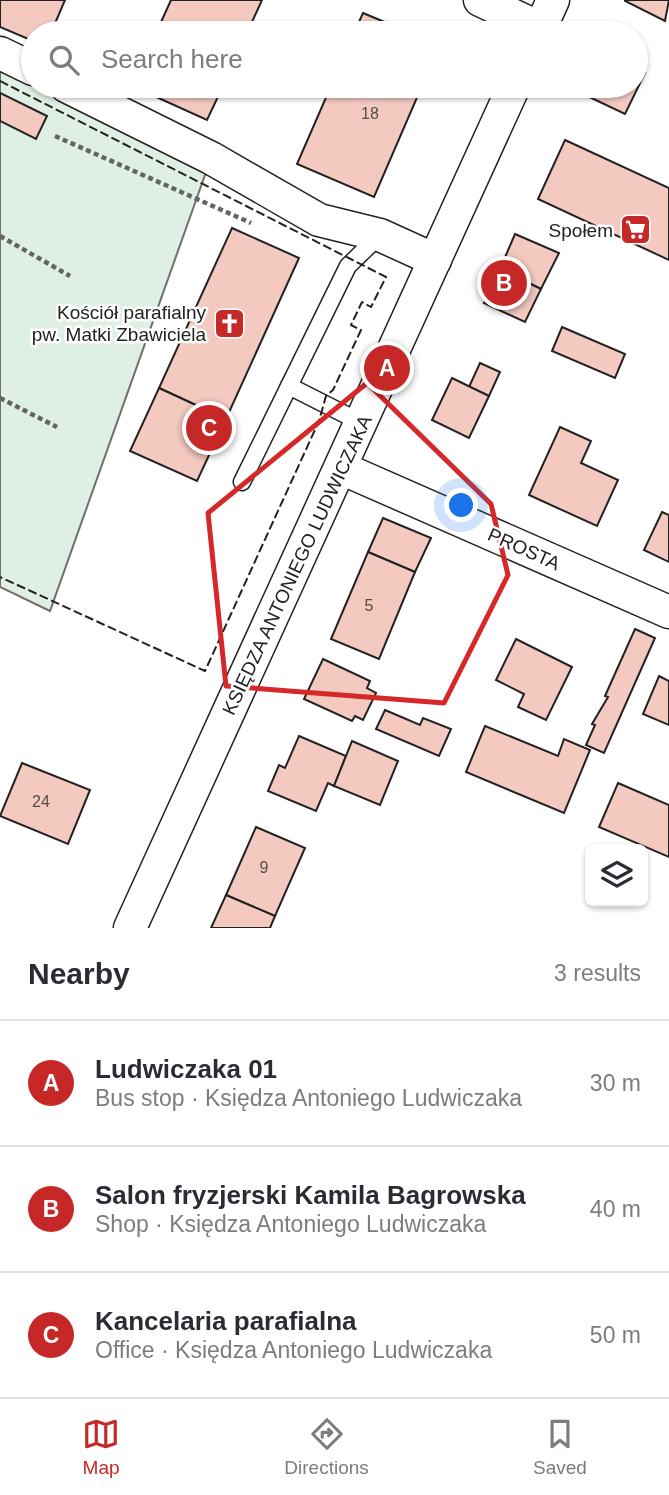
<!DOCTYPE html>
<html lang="en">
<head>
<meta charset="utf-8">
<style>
	body { margin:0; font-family:Helvetica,sans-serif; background:#f2f2f3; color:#2b2b33 }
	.controls { position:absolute; right:21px; bottom:21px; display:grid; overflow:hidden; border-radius:10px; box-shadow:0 2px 5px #0004 }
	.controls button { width:63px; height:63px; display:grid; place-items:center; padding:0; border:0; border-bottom:2px solid #e1e1e2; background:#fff; color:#2b2b33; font:35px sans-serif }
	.you { position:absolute; left:462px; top:506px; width:24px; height:24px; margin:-18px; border:5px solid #fff; border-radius:50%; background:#1a73e8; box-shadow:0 0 0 10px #1a73e833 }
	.badge { display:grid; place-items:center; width:46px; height:46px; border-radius:50%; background:#c62828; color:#fff; font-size:23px; font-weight:700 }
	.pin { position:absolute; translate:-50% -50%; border:4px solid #fff; box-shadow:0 2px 7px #0006 }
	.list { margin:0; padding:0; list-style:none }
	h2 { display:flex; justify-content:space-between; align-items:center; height:91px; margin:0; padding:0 28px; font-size:30px }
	h2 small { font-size:23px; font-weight:400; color:#7c7c81 }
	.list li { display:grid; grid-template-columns:46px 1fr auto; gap:21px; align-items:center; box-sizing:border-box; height:126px; padding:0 28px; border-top:2px solid #e1e1e2 }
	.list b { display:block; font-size:26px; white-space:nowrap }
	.list p { margin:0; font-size:23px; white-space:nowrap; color:#7c7c81 }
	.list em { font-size:23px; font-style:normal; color:#7c7c81 }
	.icon { flex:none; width:38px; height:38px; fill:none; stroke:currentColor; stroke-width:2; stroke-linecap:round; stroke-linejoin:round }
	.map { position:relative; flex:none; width:669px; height:928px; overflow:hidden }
	.search { position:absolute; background:#fff; box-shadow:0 2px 5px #0004; left:21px; right:21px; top:21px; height:77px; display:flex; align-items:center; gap:18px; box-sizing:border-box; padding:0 24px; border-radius:38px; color:#7c7c81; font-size:26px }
	.sheet { height:469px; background:#fff }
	nav { display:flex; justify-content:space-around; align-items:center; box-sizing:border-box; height:98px; border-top:2px solid #e1e1e2; background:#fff; font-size:19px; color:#7c7c81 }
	nav a { display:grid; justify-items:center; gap:4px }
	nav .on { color:#c62828 }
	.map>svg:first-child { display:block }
	.green { fill:#e0efe3; stroke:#6f6f6f; stroke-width:2 }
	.building { fill:#f3c9c0; stroke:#222; stroke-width:2 }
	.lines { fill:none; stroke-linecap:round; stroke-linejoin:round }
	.lane-casing { stroke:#222; stroke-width:19 }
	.street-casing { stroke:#222; stroke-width:35 }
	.path { stroke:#646464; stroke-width:4.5; stroke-dasharray:5 3.5; stroke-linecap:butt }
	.lane { stroke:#fff; stroke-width:16 }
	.street { stroke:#fff; stroke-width:32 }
	.fence { stroke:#222; stroke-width:2; stroke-dasharray:9 3.5; stroke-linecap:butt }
	.marked { fill:none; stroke:#d62828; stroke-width:5; stroke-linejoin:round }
	.labels { text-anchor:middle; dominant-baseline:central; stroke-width:5; stroke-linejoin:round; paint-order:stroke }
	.number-label { font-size:16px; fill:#564c4a }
	.poi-label { font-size:19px; fill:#222; stroke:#fff; text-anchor:end }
	.street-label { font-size:19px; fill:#222; stroke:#fff }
</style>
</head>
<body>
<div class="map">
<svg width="669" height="928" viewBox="0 0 669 928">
	<rect width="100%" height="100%" fill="#fff"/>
	<path class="green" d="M0 53 33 69V86H66L211 158 50 611 0 587Z"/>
	<g class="building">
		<path d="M0 0H65L51 33H33V41L0 27Z"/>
		<path d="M171 0H262L247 33H156Z"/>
		<path d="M669 0 665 21 625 1V0Z"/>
		<path d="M363 13 411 33H354Z"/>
		<path d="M636 69 645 73 625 114 585 95 589 86H636Z"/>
		<path d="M132 86H223L207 120Z"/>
		<path d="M331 86H422L374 197 297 164Z"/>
		<path d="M0 93 47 116 36 139 0 121Z"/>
		<path d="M565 140 669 188V260L538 199Z"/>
		<path d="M232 228 299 258 226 419 159 388Z"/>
		<path d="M515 234 559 253 541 289 500 269Z"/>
		<path d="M500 269 541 289 525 322 484 303Z"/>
		<path d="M562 327 625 354 615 378 552 351Z"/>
		<path d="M480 363 500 372 489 396 469 387Z"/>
		<path d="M452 378 489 396 469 438 432 420Z"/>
		<path d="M159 388 226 419 197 481 130 451Z"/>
		<path d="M560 427 591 441 581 463 618 480 597 526 529 495Z"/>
		<path d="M662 512 669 515V562L644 550Z"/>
		<path d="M383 518 431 538 415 572 368 552Z"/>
		<path d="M368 552 415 572 379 659 331 639Z"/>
		<path d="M635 629 655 638 604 753 586 745 595 725 592 724 608 697 605 696Z"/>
		<path d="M516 639 572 667 546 720 518 707 524 694 496 680Z"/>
		<path d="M323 659 370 681 367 688 376 693 363 720 355 716 352 721 304 699Z"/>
		<path d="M659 676 669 681V725L643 714Z"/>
		<path d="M385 710 420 725 423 718 451 729 439 756 376 729Z"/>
		<path d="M485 726 558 756 564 739 590 750 564 813 466 772Z"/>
		<path d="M299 736 346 756 334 786 328 783 316 811 268 791 279 765 285 768Z"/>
		<path d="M352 741 398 761 380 805 334 786Z"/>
		<path d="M22 763 90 790 68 844 0 816Z"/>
		<path d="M618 783 669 805V857L599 827Z"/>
		<path d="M256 827 305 848 275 916 226 895Z"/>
		<path d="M226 895 275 916 270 928H211Z"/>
	</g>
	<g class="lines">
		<defs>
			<g id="lane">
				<path d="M289 386 362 423"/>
				<path d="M242 482 348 266 380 235"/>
			</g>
			<g id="street">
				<path d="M480 0 540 28"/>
				<path d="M538 33 553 0"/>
				<path d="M0 53 33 69"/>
				<path d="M66 86 211 158 319 220 380 235 435 260"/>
				<path d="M341 468 669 612"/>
				<path d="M130 928 514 86"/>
			</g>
		</defs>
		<use href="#lane" class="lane-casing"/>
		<use href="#street" class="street-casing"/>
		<g class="path">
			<path d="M55 136 251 223"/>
			<path d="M0 236 70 276"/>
			<path d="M0 398 57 427"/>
		</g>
		<use href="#lane" class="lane"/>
		<use href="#street" class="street"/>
		<path class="fence" d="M0 81 386 277 371 307 362 302 351 325 361 330 333 390 326 396 319 421 205 671 0 577"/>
	</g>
	<path class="marked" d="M367 383 491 504 508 575 444 703 226 686 208 513Z"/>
	<defs>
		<symbol id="supermarket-square" viewBox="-11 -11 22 22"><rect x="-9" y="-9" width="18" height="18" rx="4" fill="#c62828" stroke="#fff"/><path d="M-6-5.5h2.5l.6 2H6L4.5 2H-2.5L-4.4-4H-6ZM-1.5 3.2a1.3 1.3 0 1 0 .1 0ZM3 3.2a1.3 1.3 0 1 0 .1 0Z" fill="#fff"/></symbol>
		<symbol id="church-square" viewBox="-11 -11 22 22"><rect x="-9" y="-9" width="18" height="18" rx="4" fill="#c62828" stroke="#fff"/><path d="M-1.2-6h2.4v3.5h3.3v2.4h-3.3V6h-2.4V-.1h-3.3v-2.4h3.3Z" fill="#fff"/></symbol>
	</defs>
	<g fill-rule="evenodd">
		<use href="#supermarket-square" x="618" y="212" width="35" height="35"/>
		<use href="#church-square" x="212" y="306" width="35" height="35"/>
	</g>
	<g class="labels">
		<g class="number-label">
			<text x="370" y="113">18</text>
			<text x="369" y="605">5</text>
			<text x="41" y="801">24</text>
			<text x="264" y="867">9</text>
		</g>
		<g class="poi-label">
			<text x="613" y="230">Społem</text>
			<text x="206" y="312">Kościół parafialny<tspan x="206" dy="22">pw. Matki Zbawiciela</tspan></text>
		</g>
		<g class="street-label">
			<text transform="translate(524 549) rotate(24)">PROSTA</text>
			<text transform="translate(297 565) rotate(-65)">KSIĘDZA ANTONIEGO LUDWICZAKA</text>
		</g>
	</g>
</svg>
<div class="controls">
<button><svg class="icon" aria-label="layers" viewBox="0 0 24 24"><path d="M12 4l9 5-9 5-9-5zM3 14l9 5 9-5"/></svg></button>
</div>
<div class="you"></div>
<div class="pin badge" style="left:387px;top:368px">A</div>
<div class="pin badge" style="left:504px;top:283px">B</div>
<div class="pin badge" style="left:209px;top:428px">C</div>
<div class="search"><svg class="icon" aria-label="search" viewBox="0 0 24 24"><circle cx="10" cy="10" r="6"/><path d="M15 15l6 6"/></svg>Search here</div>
</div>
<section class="sheet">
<h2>Nearby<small>3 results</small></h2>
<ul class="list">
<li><span class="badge">A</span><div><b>Ludwiczaka 01</b><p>Bus stop · Księdza Antoniego Ludwiczaka</p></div><em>30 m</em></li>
<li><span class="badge">B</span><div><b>Salon fryzjerski Kamila Bagrowska</b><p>Shop · Księdza Antoniego Ludwiczaka</p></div><em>40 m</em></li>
<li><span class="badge">C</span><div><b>Kancelaria parafialna</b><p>Office · Księdza Antoniego Ludwiczaka</p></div><em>50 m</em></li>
</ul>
</section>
<nav>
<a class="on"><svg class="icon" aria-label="map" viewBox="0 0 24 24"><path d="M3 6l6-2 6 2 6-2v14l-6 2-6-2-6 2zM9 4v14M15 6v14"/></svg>Map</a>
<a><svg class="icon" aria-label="directions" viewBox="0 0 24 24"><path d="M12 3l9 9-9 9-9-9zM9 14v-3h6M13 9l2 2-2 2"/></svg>Directions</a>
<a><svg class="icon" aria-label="saved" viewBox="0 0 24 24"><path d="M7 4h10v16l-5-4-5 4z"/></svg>Saved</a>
</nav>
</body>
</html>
